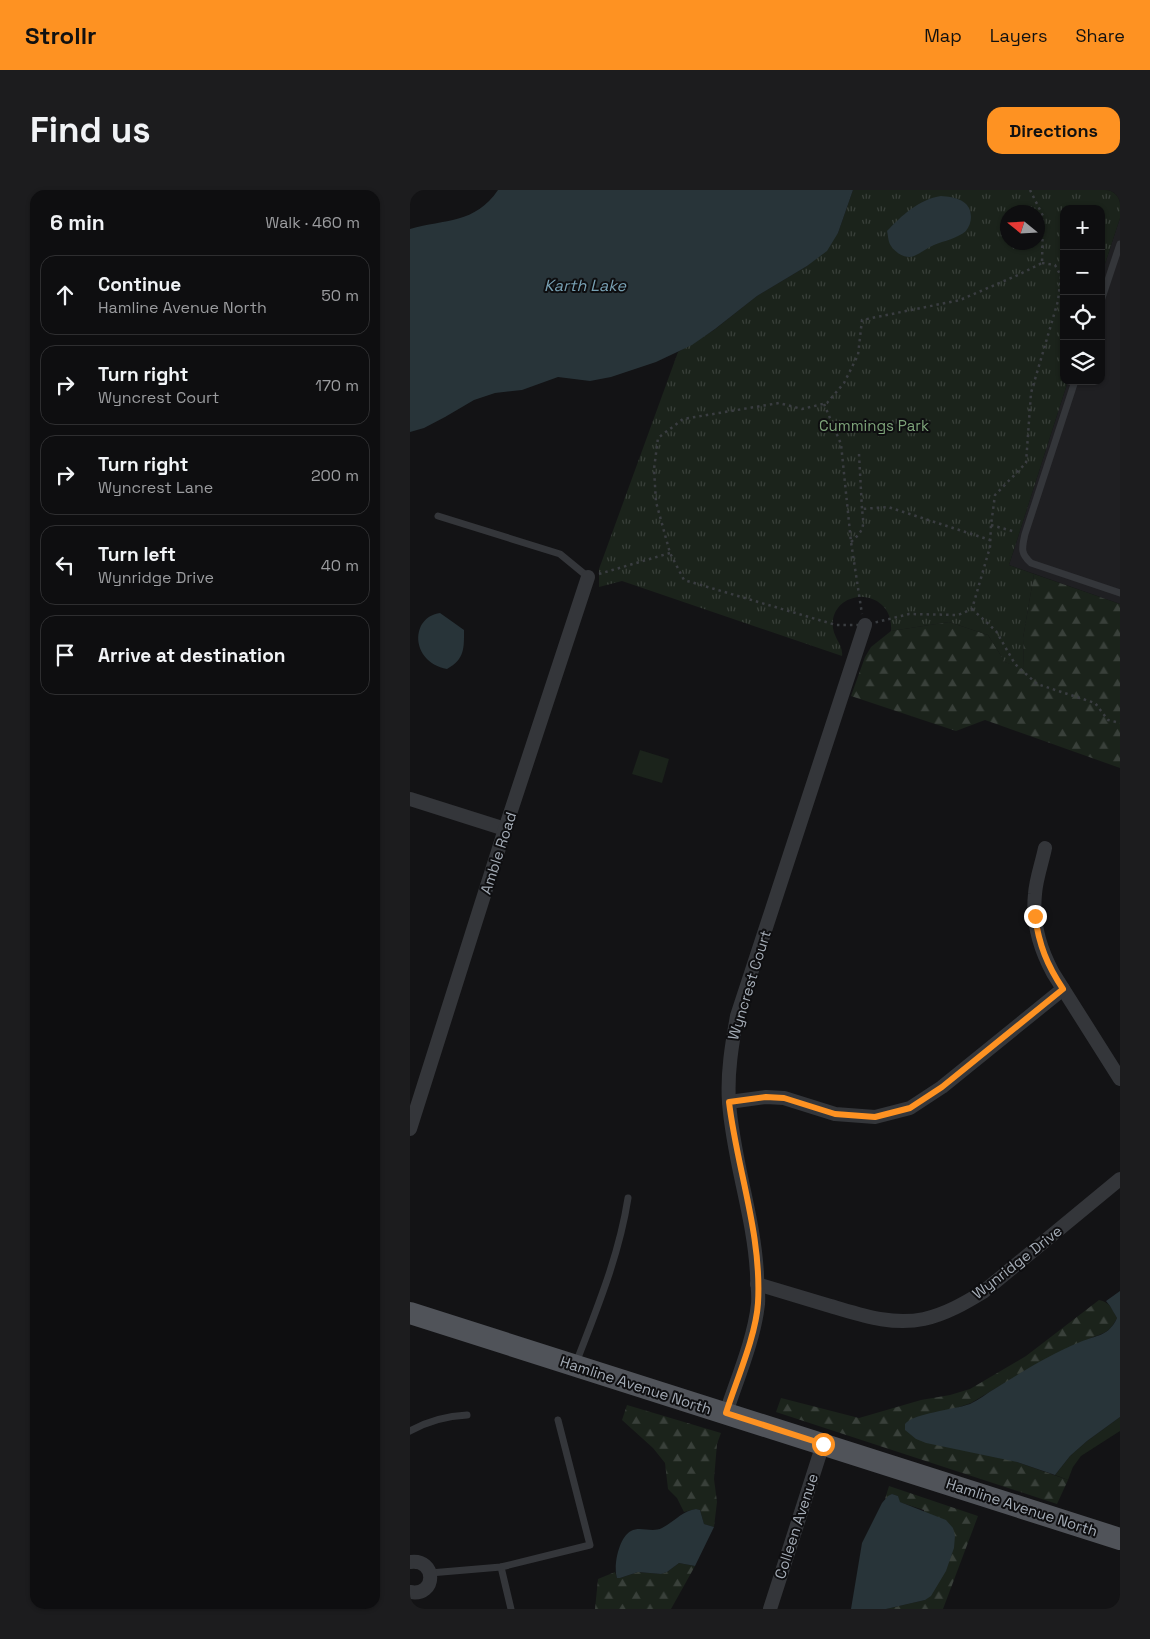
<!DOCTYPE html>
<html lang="en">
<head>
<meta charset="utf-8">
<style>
	body { margin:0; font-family:"Space Grotesk",sans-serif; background:#1c1c1e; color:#f1f3f6 }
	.controls { position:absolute; right:15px; top:15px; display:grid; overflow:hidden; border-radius:10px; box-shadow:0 1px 4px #0004 }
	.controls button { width:45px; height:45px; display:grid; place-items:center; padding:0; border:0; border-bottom:1px solid #2e2e30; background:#0e0e10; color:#f1f3f6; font:25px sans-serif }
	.compass { position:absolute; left:590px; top:15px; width:45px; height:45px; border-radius:50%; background:#0e0e10; box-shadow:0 1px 4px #0004; rotate:288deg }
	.stop { position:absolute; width:15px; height:15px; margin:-11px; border:4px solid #fe9222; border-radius:50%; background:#fff }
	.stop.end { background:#fe9222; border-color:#fff; box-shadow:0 1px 5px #0008 }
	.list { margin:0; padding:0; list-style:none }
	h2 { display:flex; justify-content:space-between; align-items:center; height:65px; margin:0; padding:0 20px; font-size:21px }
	h2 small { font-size:16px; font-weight:400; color:#9b9c9f }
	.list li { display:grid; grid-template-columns:32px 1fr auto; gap:15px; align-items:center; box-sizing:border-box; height:80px; margin:0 10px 10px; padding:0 10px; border:1px solid #2e2e30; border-radius:15px }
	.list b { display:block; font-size:19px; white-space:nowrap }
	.list p { margin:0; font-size:16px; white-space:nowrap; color:#9b9c9f }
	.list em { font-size:16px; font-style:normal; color:#9b9c9f }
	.icon { flex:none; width:28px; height:28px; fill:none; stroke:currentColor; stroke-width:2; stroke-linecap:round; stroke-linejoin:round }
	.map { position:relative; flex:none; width:710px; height:1419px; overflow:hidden; border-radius:15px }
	header { display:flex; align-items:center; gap:30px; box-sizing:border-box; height:70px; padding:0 25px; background:#fe9222; color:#111 }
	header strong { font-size:24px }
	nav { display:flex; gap:28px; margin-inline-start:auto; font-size:18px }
	.intro { display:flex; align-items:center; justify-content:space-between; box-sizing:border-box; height:120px; padding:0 30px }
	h1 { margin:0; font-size:35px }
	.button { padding:12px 22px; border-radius:15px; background:#fe9222; color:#111; font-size:18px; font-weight:700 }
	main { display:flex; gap:30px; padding:0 30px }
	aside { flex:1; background:#0e0e10; border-radius:15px; box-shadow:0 1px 4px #0004 }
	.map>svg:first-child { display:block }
	.built { fill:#1f1f22 }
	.grass { fill:#1b231b }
	.forest { fill:url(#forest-firs) }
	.park { fill:url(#park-tufts); fill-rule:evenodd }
	.water { fill:#283439 }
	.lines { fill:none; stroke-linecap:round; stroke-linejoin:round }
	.path { stroke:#3a3d41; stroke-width:2.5; stroke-dasharray:2.5 4; stroke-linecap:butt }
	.lane { stroke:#34363a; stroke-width:7 }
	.street { stroke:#34363a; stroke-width:14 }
	.primary { stroke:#505359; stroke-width:22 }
	.route { stroke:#fe9222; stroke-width:6 }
	.labels { text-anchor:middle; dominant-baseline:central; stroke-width:4; stroke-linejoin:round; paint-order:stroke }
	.park-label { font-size:15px; fill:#7da379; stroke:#0e0e10 }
	.street-label { font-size:15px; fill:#a4acb6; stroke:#0e0e10 }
	.water-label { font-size:16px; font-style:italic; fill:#78a1b4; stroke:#0e0e10 }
</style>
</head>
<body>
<header>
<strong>Strollr</strong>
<nav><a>Map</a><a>Layers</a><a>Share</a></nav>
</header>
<div class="intro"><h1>Find us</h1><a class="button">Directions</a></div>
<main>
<aside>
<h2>6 min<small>Walk · 460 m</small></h2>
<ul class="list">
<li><svg class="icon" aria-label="ahead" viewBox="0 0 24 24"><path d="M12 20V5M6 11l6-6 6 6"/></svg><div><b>Continue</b><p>Hamline Avenue North</p></div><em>50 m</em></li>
<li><svg class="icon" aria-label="right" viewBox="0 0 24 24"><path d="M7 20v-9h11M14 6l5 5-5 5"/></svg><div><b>Turn right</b><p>Wyncrest Court</p></div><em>170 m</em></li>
<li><svg class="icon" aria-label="right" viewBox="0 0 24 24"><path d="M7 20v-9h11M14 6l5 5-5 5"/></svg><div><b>Turn right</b><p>Wyncrest Lane</p></div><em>200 m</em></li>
<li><svg class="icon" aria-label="left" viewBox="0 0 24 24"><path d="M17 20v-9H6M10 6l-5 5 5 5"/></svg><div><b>Turn left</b><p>Wynridge Drive</p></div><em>40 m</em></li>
<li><svg class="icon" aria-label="arrive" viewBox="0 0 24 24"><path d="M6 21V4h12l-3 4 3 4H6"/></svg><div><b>Arrive at destination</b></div></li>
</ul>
</aside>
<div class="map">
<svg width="710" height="1419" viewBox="0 0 710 1419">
	<defs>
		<pattern id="forest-firs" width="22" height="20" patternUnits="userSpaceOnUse" patternTransform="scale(1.25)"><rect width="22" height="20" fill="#1b231b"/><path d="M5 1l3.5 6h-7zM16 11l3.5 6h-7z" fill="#39403a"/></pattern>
		<pattern id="park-tufts" width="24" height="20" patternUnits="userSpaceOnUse" patternTransform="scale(1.25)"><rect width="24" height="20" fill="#1b231b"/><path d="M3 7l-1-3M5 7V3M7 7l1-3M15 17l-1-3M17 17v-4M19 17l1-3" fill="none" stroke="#39403a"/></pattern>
	</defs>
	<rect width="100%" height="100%" fill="#131315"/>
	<path class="built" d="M710 28V414L599 375 658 191H691V86Z"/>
	<g class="grass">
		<path d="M230 560 259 569 252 593 222 584Z"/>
		<path d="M710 1227V1241L671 1266 663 1277 658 1290 645 1285 660 1266 677 1251Z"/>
	</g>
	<g class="forest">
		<path d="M624 384 710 414V578L575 530 546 541 441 506 455 467 461 457 481 441 539 432 578 445 595 472 614 479 613 448Z"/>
		<path d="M689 1110C700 1112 702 1119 707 1128 701 1140 696 1143 683 1147L586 1198 561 1213 538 1221 607 1272 658 1290 647 1314 366 1222 371 1208 449 1228 511 1210 540 1205 560 1199 616 1166Z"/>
		<path d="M217 1215 311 1243 307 1254 304 1289 307 1312 304 1337 294 1334 290 1320 286 1319 274 1322 267 1308 258 1299 255 1273 243 1258 212 1230Z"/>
		<path d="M479 1296 568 1326 533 1419H476L515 1410 514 1320 489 1312 488 1306 482 1304 475 1309Z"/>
		<path d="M269 1373 285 1376 261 1419H185L188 1389 205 1382 207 1388H210L228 1382 251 1384 257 1382Z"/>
	</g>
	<path class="park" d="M443 0H710V28L691 86V19H654V191H658L599 375 624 384 613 448 614 480 595 472 578 445 539 432 481 441C484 400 430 396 423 429 420 446 434 454 432 466L212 391 189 397V379L268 162 304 140 347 106 397 76 428 43ZM598 22H628V52H598Z"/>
	<g class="water">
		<path d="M88 0H443L428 43 417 61 397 76 347 106 305 139 282 155 246 172 201 187 180 191 148 187 112 200 85 203 64 210 35 227 14 238 0 242V39C35 29 65 34 88 0Z"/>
		<path d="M531 6C545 7 561 10 561 27 561 32 559 37 556 41 548 48 534 51 524 55 517 58 511 63 504 66 495 70 482 61 479 52 478 49 478 45 477 41 491 26 509 9 531 6Z"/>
		<path d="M30 423 54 440C54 458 55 469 37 479 0 472 0 427 30 423Z"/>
		<path d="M710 1101V1227L677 1251 660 1266 645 1285 607 1272 516 1253 506 1249 495 1240V1234C504 1223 543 1220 560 1214 569 1210 577 1203 586 1198 613 1181 641 1164 670 1152 687 1145 699 1146 707 1128L700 1116 696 1111Z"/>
		<path d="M482 1304 488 1306 490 1312 536 1330 543 1338 545 1346 544 1358 536 1381 521 1406 515 1410 476 1419H441L452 1353 472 1313 478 1306Z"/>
		<path d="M286 1319 290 1320 294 1334 304 1337 285 1376 269 1373 257 1382 251 1384 228 1382 210 1388H207C203 1376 209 1347 221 1341 230 1336 242 1343 252 1338 264 1332 272 1321 286 1319Z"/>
	</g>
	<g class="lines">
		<g class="path">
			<path d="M620 0 633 26 632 73"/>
			<path d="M632 73 645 75 651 86 648 111 621 203 616 273 585 305 581 335 580 357 562 419 548 425 499 424 455 435H426L274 390 260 363 246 312 244 279 248 248 273 229 369 213 392 219 417 213 434 193 448 165 452 130 550 110 608 85Z"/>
			<path d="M414 214 431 254 441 352 452 424"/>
			<path d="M449 264 452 319"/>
			<path d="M581 335 606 342"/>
			<path d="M441 352C455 339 454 337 452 319L478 317 580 350"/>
			<path d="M189 384 260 363"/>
			<path d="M562 419 586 441 605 474 627 494 685 513 698 530 710 533"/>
		</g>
		<g class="lane">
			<path d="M691 111 710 54"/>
			<path d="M665 191 615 344C612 358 610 363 621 373L710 403"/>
			<path d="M28 326 150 364 178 387"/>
			<path d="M166 1173C187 1118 209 1066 218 1008"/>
			<path d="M0 1241C18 1231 36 1226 57 1225"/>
			<path d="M91 1377 101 1419"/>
			<path d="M20 1383 91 1377 180 1355 148 1230"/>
		</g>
		<g class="street">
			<path d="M0 609 95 639"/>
			<path d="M635 658C632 673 626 689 625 704 622 732 630 759 643 783L710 889"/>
			<path d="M319 912 356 907 374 908 425 924 465 927 500 918 532 897 653 799"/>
			<path d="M0 939 95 639 178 387"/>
			<path d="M347 1094C371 1101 394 1108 417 1115 449 1124 480 1136 514 1129 536 1124 555 1113 573 1102L710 989"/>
			<path d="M316 1223C327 1189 344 1150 348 1114 349 1104 347 1094 347 1084 344 1026 323 970 319 912 317 883 322 854 327 826L455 435"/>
			<path d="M0 1372C27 1368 27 1407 0 1402"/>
			<path d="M360 1419 413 1254"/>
		</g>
		<path class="primary" d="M0 1123 710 1349"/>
	</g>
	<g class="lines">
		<path class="route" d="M413 1254 316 1223C326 1191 346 1146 348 1113 352 1045 327 979 319 912L356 907 374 908 425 924 465 927 500 918 532 897 653 799C637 775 629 755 625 726"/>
	</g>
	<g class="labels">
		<g class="park-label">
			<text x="464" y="235">Cummings Park</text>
		</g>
		<g class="street-label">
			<text transform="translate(88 663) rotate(-72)">Amble Road</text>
			<text transform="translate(339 795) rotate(-73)">Wyncrest Court</text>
			<text transform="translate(607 1072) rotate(-38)">Wynridge Drive</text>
			<text transform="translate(226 1195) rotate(18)">Hamline Avenue North</text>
			<text transform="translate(612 1317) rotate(18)">Hamline Avenue North</text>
			<text transform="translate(386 1336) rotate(-72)">Colleen Avenue</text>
		</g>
		<g class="water-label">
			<text x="175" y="95">Karth Lake</text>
		</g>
	</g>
</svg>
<div class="controls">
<button>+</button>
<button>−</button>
<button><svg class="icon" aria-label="locate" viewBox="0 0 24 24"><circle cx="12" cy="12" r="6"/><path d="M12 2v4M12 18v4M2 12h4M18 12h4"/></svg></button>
<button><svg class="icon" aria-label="layers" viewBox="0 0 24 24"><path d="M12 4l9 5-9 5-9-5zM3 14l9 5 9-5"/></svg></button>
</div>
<svg class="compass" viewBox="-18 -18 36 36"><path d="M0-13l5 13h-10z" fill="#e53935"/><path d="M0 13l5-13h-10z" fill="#9b9c9f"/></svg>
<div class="stop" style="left:413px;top:1254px"></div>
<div class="stop end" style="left:625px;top:726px"></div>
</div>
</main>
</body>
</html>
